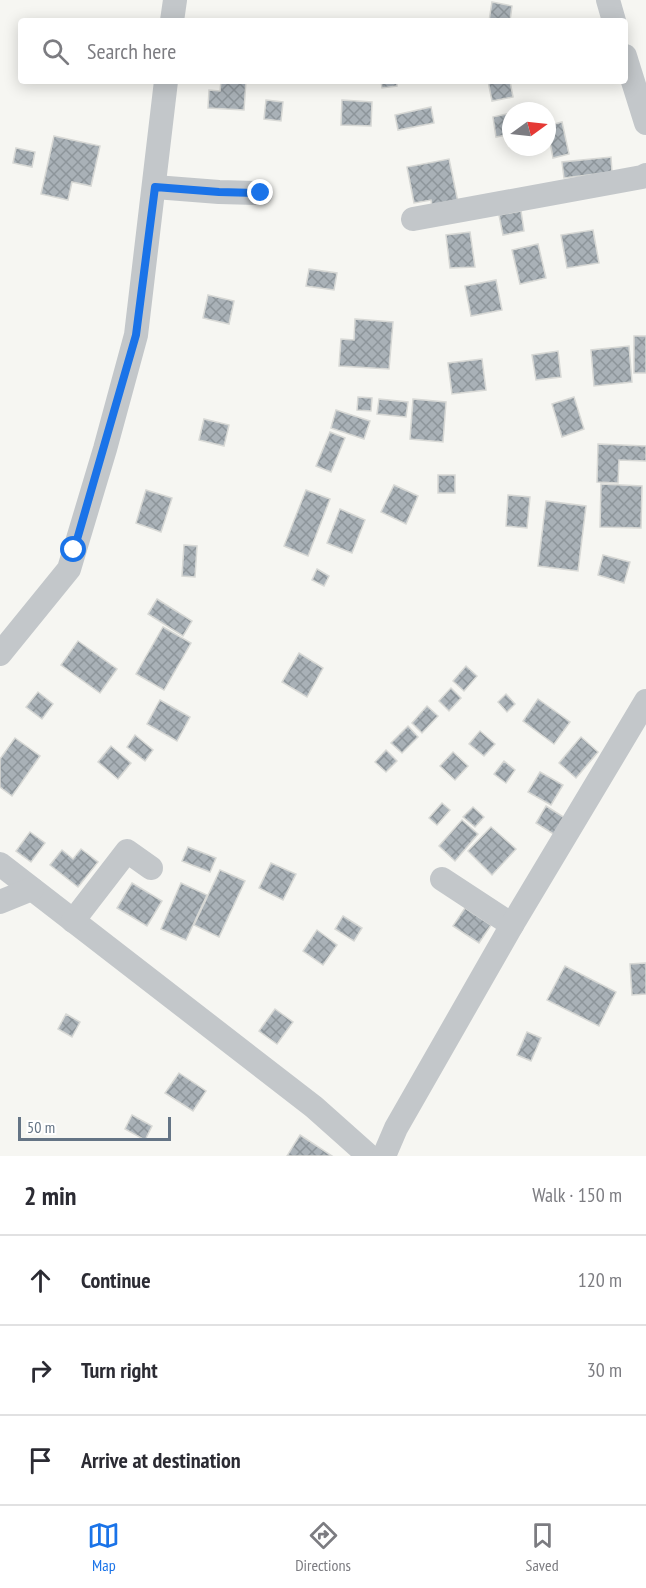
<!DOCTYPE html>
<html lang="en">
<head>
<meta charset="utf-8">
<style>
	body { margin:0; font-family:"PT Sans Narrow",sans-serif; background:#f2f2f3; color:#2b2b33 }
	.compass { position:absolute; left:502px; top:102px; width:54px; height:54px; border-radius:50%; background:#fff; box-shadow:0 3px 15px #0003; rotate:75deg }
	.scale { position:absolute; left:18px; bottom:15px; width:153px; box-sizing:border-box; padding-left:6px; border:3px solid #647485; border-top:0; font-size:16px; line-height:21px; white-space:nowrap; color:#647485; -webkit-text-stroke:4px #fff; paint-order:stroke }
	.stop { position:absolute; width:18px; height:18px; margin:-14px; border:4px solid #1a73e8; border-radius:50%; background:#fff }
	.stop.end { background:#1a73e8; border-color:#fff; box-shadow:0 2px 6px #0008 }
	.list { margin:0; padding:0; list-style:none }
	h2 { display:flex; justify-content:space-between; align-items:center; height:78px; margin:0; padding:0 24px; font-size:26px }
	h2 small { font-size:20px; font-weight:400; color:#7c7c81 }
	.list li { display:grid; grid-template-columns:39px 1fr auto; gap:18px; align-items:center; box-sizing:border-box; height:90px; padding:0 24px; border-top:2px solid #e1e1e2 }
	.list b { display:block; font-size:22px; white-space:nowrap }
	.list em { font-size:20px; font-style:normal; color:#7c7c81 }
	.icon { flex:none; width:33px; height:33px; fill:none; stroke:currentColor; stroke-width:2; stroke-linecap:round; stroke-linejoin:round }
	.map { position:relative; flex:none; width:646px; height:1156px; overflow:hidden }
	.search { position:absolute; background:#fff; box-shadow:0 3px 15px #0003; left:18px; right:18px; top:18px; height:66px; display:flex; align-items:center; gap:15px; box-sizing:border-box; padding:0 21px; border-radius:6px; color:#7c7c81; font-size:22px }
	.sheet { height:348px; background:#fff }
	nav { display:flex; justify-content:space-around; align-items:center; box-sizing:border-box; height:84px; border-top:2px solid #e1e1e2; background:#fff; font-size:16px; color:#7c7c81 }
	nav a { display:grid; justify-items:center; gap:3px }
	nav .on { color:#1a73e8 }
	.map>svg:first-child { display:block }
	.building { fill:url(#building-cross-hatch); stroke:#d7d8d5; stroke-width:1.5 }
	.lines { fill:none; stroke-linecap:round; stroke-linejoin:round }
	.minor { stroke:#c3c7ca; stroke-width:24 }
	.route { stroke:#1a73e8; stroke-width:8 }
</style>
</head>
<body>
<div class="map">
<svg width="646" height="1156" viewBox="0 0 646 1156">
	<defs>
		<pattern id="building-cross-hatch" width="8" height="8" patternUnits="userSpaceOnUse" patternTransform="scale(1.5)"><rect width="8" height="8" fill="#a9b1b7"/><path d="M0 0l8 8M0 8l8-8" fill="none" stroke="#8d959a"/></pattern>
	</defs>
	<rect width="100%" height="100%" fill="#f6f6f2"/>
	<g class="building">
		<path d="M492 2 512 6 510 21H489Z"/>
		<path d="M221 81H246L244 110 208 108 209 90 220 91Z"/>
		<path d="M381 81H397V86L382 88Z"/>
		<path d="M488 81H510L513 97 492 101Z"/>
		<path d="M266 100 283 102 281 121 264 119Z"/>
		<path d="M342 100 372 102 371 126 341 125Z"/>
		<path d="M431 107 434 123 398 130 395 115Z"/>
		<path d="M511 113V134L496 137 493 117Z"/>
		<path d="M562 122 569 154 553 158 547 126Z"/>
		<path d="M54 136 100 146 91 186 72 182 68 200 41 194Z"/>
		<path d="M16 148 35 152 32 167 13 163Z"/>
		<path d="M611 157 612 172 564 178 562 162Z"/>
		<path d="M449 159 458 202 432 207 431 200 414 203 407 167Z"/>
		<path d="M521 211 524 231 503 235 499 215Z"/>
		<path d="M593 230 599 263 567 268 561 235Z"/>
		<path d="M470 232 475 267 450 268 446 235Z"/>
		<path d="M538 244 546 278 520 284 512 250Z"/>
		<path d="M309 269 337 273 334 290 306 286Z"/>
		<path d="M496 280 502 310 471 316 465 286Z"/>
		<path d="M208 295 234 301 229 324 203 318Z"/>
		<path d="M355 319 393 322 389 369 339 366 341 339 354 340Z"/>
		<rect x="634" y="336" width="12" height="37"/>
		<path d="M629 346 632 382 594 386 591 350Z"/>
		<path d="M558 351 561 377 536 380 532 355Z"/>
		<path d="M482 359 486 390 452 394 448 363Z"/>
		<path d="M358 397 372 398 371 411 357 410Z"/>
		<path d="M574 397 584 429 562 437 552 404Z"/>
		<path d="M379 399 408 402 406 417 377 414Z"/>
		<path d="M413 399 446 402 443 442 410 439Z"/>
		<path d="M336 410 370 421 364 439 331 428Z"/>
		<path d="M204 419 229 425 224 446 199 440Z"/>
		<path d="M330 432 345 438 331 472 316 466Z"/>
		<path d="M598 444 646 446V461L619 460 618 483 597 482Z"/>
		<rect x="438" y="475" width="17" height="18"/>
		<path d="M601 484 642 486 641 528 600 527Z"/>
		<path d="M394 485 418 496 406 524 381 512Z"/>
		<path d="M146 490 172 498 161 532 136 523Z"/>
		<path d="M306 490 330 499 308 556 284 546Z"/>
		<path d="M508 495 530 497 527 528 506 526Z"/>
		<path d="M546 501 586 506 578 571 538 566Z"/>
		<path d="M340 509 365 520 352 553 327 543Z"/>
		<path d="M184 545 197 546 195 577 182 576Z"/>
		<path d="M603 555 630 562 624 583 598 575Z"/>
		<path d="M317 569 329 576 324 586 312 580Z"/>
		<path d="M157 599 192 621 183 636 148 614Z"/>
		<path d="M163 627 191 643 164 690 136 674Z"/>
		<path d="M78 641 117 669 100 693 61 665Z"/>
		<path d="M299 653 323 668 307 697 282 682Z"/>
		<path d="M466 666 477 676 464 691 453 681Z"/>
		<path d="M451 688 461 698 449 711 439 701Z"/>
		<path d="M38 692 53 704 42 719 26 707Z"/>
		<path d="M506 694 515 704 507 712 498 702Z"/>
		<path d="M538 699 570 722 554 744 523 721Z"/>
		<path d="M160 700 190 717 177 741 147 724Z"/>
		<path d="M427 706 438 716 422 733 412 723Z"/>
		<path d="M408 726 418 737 402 753 391 743Z"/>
		<path d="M480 731 495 744 484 756 469 744Z"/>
		<path d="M135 735 153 750 145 761 127 747Z"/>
		<path d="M581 737 598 752 576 778 559 763Z"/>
		<path d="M15 738 40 756 12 796 0 787V759Z"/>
		<path d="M111 746 131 763 118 779 98 762Z"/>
		<path d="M386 750 397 761 386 772 375 762Z"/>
		<path d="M453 752 468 766 455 780 440 766Z"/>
		<path d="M504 761 515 770 506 783 494 774Z"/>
		<path d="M540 772 563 785 551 805 528 792Z"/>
		<path d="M442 803 450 810 437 825 429 818Z"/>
		<path d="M546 806 565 818 555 835 536 823Z"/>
		<path d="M473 807 484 817 475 827 463 817Z"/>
		<path d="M462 820 478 834 455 861 439 846Z"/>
		<path d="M491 827 516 849 492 875 468 851Z"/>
		<path d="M30 832 45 843 31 862 16 851Z"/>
		<path d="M188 847 216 858 210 872 182 861Z"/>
		<path d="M81 849 98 862 78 887 50 865 62 850 73 859Z"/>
		<path d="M271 863 296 874 283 900 259 888Z"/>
		<path d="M220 870 245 881 219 937 194 925Z"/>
		<path d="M132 883 162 901 147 926 117 908Z"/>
		<path d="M181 883 207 895 186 940 161 929Z"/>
		<path d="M465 908 491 925 479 943 453 926Z"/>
		<path d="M343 916 362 928 354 941 335 929Z"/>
		<path d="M317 930 337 945 323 965 303 951Z"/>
		<path d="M646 963V994L632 995 630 964Z"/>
		<path d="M565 966 616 992 599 1026 547 1000Z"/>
		<path d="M275 1009 293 1022 277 1044 259 1031Z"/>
		<path d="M66 1014 80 1022 72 1037 58 1029Z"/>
		<path d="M527 1032 541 1038 531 1061 517 1055Z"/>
		<path d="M179 1073 206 1091 193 1111 165 1093Z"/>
		<path d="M132 1115 152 1126 145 1140 125 1129Z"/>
		<path d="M300 1135 332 1156H287Z"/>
	</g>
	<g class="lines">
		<g class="minor">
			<path d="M608 0 614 21"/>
			<path d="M172 21 175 0"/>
			<path d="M625 56 646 123"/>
			<path d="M155 187 219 192 261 193"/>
			<path d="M413 219 642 177 646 175"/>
			<path d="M0 654 69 569 105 449 136 335 166 81"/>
			<path d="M0 864 314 1107 369 1156"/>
			<path d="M442 879 512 925"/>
			<path d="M0 902 32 889"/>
			<path d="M73 921 127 851 151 868"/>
			<path d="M384 1156 396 1128 512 925 646 701"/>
		</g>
	</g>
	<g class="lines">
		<path class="route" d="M74 550 136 335 155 187 219 192 261 193"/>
	</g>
</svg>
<svg class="compass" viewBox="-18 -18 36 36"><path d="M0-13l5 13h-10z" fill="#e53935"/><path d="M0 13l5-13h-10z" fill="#7c7c81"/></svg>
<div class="scale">50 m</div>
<div class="stop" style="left:74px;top:550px"></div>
<div class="stop end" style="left:261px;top:193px"></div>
<div class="search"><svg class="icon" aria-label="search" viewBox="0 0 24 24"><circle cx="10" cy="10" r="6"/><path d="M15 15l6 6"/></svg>Search here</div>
</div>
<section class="sheet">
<h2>2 min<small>Walk · 150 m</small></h2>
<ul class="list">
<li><svg class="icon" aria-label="ahead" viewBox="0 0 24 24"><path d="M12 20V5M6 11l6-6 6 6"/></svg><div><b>Continue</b></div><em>120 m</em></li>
<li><svg class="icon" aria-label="right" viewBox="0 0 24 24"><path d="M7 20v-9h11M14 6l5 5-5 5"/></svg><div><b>Turn right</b></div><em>30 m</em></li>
<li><svg class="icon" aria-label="arrive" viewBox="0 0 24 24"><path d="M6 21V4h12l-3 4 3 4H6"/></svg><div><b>Arrive at destination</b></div></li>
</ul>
</section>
<nav>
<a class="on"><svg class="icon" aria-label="map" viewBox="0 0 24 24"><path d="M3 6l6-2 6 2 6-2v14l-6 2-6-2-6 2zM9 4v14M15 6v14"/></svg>Map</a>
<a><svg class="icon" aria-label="directions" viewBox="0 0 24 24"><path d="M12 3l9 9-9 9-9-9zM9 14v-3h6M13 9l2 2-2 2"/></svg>Directions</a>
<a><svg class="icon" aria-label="saved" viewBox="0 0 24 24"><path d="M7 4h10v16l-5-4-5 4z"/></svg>Saved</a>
</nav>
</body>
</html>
